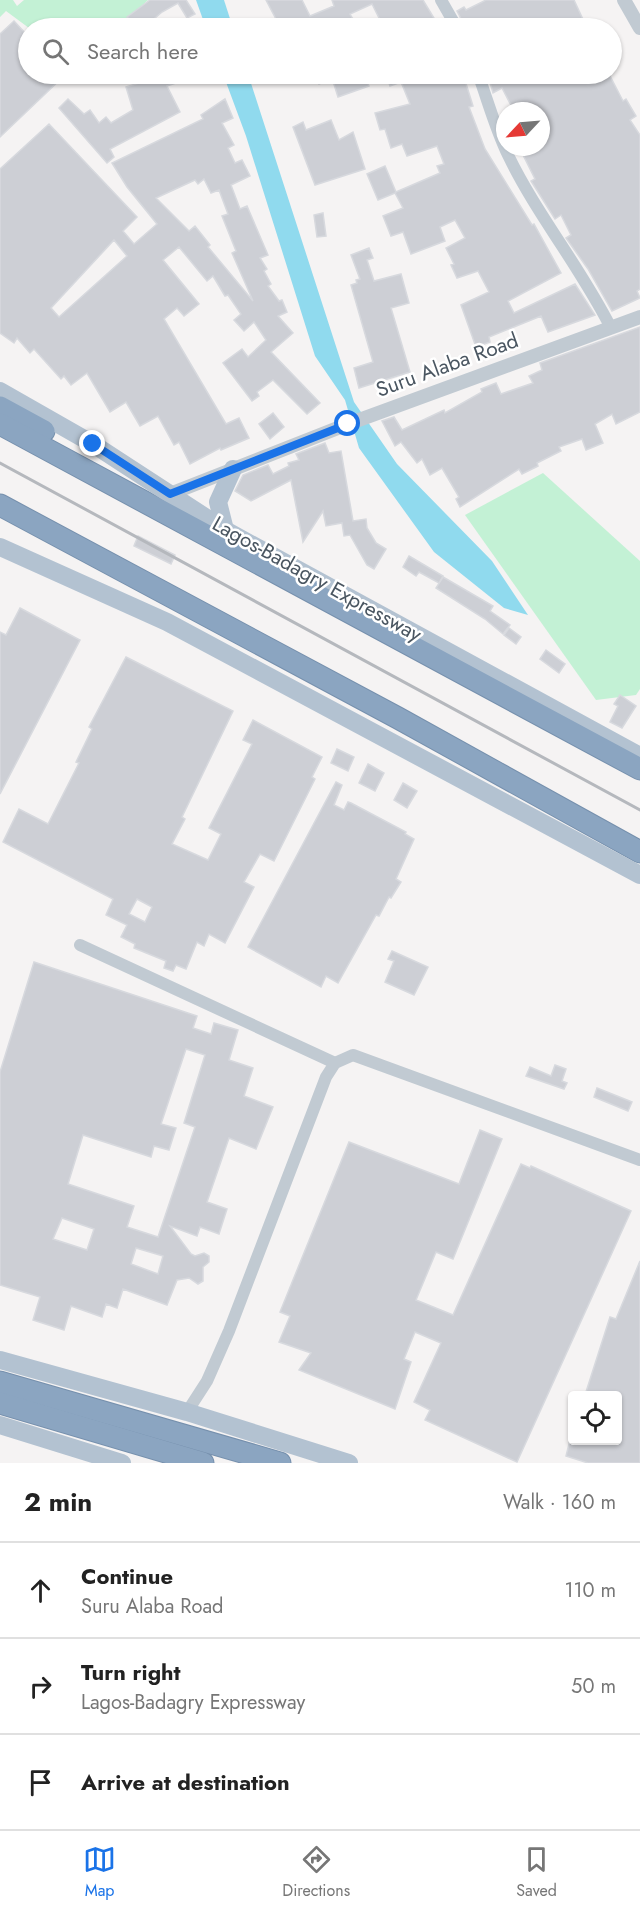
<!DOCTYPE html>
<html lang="en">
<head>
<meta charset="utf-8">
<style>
	body { margin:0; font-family:Jost,sans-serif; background:#f6f6f6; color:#222 }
	.controls { position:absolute; right:18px; bottom:18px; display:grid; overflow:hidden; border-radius:6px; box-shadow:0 2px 4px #0004 }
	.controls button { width:54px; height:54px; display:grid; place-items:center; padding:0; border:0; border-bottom:2px solid #e0e0e0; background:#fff; color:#222; font:30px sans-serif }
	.compass { position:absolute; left:496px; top:102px; width:54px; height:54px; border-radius:50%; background:#fff; box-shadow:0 2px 4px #0004; rotate:244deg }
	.stop { position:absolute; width:18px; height:18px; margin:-14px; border:4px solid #1a73e8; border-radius:50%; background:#fff }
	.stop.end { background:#1a73e8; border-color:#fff; box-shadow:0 2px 6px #0008 }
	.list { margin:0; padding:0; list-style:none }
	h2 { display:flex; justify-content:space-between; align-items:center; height:78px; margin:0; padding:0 24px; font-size:26px }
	h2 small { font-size:20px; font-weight:400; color:#767676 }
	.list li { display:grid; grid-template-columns:39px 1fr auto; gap:18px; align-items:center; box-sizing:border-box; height:96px; padding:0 24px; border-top:2px solid #e0e0e0 }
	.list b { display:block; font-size:22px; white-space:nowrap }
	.list p { margin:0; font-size:20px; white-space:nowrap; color:#767676 }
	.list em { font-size:20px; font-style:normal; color:#767676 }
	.icon { flex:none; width:33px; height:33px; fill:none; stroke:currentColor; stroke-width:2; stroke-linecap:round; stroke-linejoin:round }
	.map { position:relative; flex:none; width:640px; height:1463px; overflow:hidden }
	.search { position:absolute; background:#fff; box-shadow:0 2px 4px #0004; left:18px; right:18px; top:18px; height:66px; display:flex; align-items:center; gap:15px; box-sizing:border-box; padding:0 21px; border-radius:33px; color:#767676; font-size:22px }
	.sheet { height:366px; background:#fff }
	nav { display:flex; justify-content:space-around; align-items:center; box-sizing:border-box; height:84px; border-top:2px solid #e0e0e0; background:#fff; font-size:16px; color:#767676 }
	nav a { display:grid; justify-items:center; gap:3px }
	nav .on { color:#1a73e8 }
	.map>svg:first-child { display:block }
	.green { fill:#c3f1d5 }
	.water { fill:#90daee }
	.building { fill:#cdcfd5; stroke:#d7d9de; stroke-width:1.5; fill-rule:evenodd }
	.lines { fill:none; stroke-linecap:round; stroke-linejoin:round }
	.motorway-casing { stroke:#7690ad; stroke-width:23 }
	.minor { stroke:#c1cad2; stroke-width:12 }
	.tertiary { stroke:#c1cad2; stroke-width:14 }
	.primary { stroke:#b3c2d1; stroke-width:18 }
	.motorway { stroke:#8ba5c1; stroke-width:21 }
	.rail { stroke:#b5b8bd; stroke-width:3 }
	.route { stroke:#1a73e8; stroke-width:8 }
	.labels { text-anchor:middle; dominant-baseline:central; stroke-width:5; stroke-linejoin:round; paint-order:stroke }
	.street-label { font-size:21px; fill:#4a5661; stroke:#fff }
</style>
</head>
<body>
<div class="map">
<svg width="640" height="1463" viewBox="0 0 640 1463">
	<rect width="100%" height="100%" fill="#f5f3f3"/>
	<g class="green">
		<path d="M0 0H13L17 6 24 0H148L118 28H29L6 11 0 17Z"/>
		<path d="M543 473 640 561V689L636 695 596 700 465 515Z"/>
	</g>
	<g class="water">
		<path d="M196 0H224L233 28H206Z"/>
		<path d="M223 74H248L354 402 397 464 492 561 528 615 504 608 434 552 359 448 345 400 315 356 246 136Z"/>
	</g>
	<g class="building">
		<path d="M150 0H186L195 14 187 18 178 3 162 12 147 25 149 28H124L131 21 127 17Z"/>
		<path d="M266 0H302L310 16 334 6 332 0H423L440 28H419L415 19 399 28H384L372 4 350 14 358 28H258L277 21Z"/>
		<path d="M486 0H574L587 28H466L457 11 464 7 466 10Z"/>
		<path d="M14 21 28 36V74H66L0 137V34Z"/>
		<path d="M151 74 199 75 167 86 180 112 110 149 114 157 107 163 59 108 68 99 84 114 90 110 99 123 106 117 111 123 133 110 126 87 142 82 141 76Z"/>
		<path d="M314 74H364L369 86 338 97 332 78 319 84Z"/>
		<path d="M386 74H463L473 106 469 107 485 149 532 225 534 224 561 273 508 301 514 313 575 284 595 315 548 332 541 316 489 337 490 342 476 347 461 305 489 292 478 271 457 278 451 265 454 264 446 248 465 238 455 220 440 227 445 241 411 254 403 232 391 236 383 216 403 208 395 193 378 200 367 174 385 166 396 192 440 173 437 166 444 164 437 146 407 156 402 144 391 148 385 129 380 130 375 113 410 104 401 82 390 86Z"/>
		<path d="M500 74H609L623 101 626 99 636 116 630 120 640 135V289L637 291 640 298 612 311 588 269 566 238 571 235 561 215 555 219 531 181 535 179 519 147H541V111H514L502 88 493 93 489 79Z"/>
		<path d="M225 99 233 118 222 123 234 145 228 148 235 163 242 160 250 176 231 185 240 209 247 206 268 255 260 258 267 269 264 271 271 284 268 286 279 301 282 300 287 312 278 316 293 333 271 352 320 403 307 414 273 380 257 392 259 396 252 401 223 363 242 349 248 357 266 340 254 322 244 331 234 320 241 314 228 295 225 296 213 276 207 281 179 247 163 260 199 304 184 316 177 308 164 319 226 424 239 418 249 438 221 450 220 448 190 464 179 442 174 445 158 416 140 426 126 402 110 412 87 373 71 385 64 376 61 379 34 349 30 353 17 338 14 343 0 333V169L49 124 137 217 123 231 134 244 157 224 127 187 112 163 203 119 201 115ZM204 179 211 193 219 190 228 214 222 216 236 251 232 253 253 301 208 247 210 245 195 226 189 231 156 198 195 180 198 184ZM114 240 127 256 59 317 51 308Z"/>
		<path d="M331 120 339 140 353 132 365 169 315 185 293 127 303 122 306 130Z"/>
		<path d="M323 213 326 236 317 237 314 215Z"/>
		<path d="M369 248 373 258 367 260 374 281 401 274 409 303 391 308 410 372 359 388 354 368 373 362 351 285 357 283 356 280 360 279 351 255Z"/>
		<path d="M640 327V412L616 424 612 414 595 424 603 443 586 450 582 439 559 447 561 451 537 463 538 466 522 474 519 469 460 507 456 499 459 497 442 468 430 475 422 459 417 463 401 442 395 446 382 421 394 417 402 430 444 410 445 413 482 392 481 389 496 383 501 394 533 383 529 376 542 370 540 363Z"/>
		<path d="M273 413 284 427 270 439 259 424Z"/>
		<path d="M325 443 329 453 341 451 353 521 366 519 367 528 376 543 386 549 374 569 367 565 350 535 344 536 342 523 326 526 323 511 303 542 291 480 251 501 235 491 243 475 268 465 273 474 289 466 288 463 299 460 296 454Z"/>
		<path d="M138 536 175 555 171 564 134 546Z"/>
		<path d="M409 556 443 576 439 583 419 572 416 576 403 567Z"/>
		<path d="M443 577 493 606 490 611 510 625 503 634 485 619 436 588Z"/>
		<path d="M20 608 80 640 0 794V632L6 635Z"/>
		<path d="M509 628 521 637 516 644 504 635Z"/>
		<path d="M546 650 565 664 559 673 540 659Z"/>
		<path d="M126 657 233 711 182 817 185 819 172 844 208 860 221 834 209 828 252 744 243 740 253 720 322 757 312 777 315 779 274 861 260 854 244 882 254 887 225 943 209 934 204 946 197 942 186 969 176 965 173 971 164 968 166 961 134 948 135 944 121 937 127 925 106 915 113 899 3 842 19 809 48 824 79 763 76 762 92 729 89 727ZM137 899 152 907 145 922 129 914Z"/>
		<path d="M620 695 636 706 622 728 610 722 618 706 614 704Z"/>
		<path d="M337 749 354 757 348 771 331 763Z"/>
		<path d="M368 764 384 773 375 791 359 783Z"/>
		<path d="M336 782 342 785 334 805 344 810 348 802 351 803 406 832 405 834 414 839 396 879 401 882 391 898 389 897 379 916 376 915 338 983 326 976 321 987 248 947Z"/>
		<path d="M403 783 417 791 407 808 394 800Z"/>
		<path d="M392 951 428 967 414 995 385 982 394 961 388 959Z"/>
		<path d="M34 962 197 1016 193 1028 211 1034 214 1023 238 1030 229 1060 253 1068 244 1096 273 1107 256 1149 229 1138 207 1202 227 1209 219 1234 200 1227 197 1236 170 1226 191 1254 195 1256 204 1253 209 1256V1262L203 1267V1281L198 1284 189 1278 177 1280 167 1305 123 1289 117 1308 106 1304 102 1317 71 1306 64 1330 33 1320 40 1297 0 1285V1072ZM186 1049 205 1055 184 1123 195 1127 158 1237 127 1227 134 1206 68 1184 83 1135 151 1157 154 1146 169 1150 176 1128 161 1124ZM62 1218 94 1229 87 1250 53 1239ZM136 1248 163 1256 158 1274 131 1264Z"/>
		<path d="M555 1065 566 1069 562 1081 567 1083 564 1089 526 1076 530 1067 551 1076Z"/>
		<path d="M597 1088 632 1102 628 1111 594 1097Z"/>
		<path d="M480 1130 502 1139 453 1259 436 1252 416 1300 453 1315 521 1164 530 1168 531 1166 631 1211 517 1462 425 1420 430 1410 414 1402 441 1343 415 1332 404 1359 411 1362 395 1409 299 1370 311 1353 279 1342 290 1316 280 1312 349 1142 459 1184Z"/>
		<path d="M640 1261V1463H588L566 1456 570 1440H618V1395H585L610 1317 616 1319Z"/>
	</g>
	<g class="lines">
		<defs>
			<g id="motorway">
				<path d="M0 407 44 431"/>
				<path d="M0 424 640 769"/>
				<path d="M0 505 398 718 640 852"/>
				<path d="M0 1382 280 1463"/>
				<path d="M0 1403 203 1463"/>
			</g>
		</defs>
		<use href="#motorway" class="motorway-casing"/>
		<g class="minor">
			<path d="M441 0 457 28"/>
			<path d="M478 74C488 101 495 128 508 155 537 215 581 268 611 328"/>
			<path d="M80 945 335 1063"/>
			<path d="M187 1412 207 1381 229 1331 326 1077 335 1063 353 1055 640 1160"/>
		</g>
		<g class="tertiary">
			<path d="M624 0 640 28"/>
			<path d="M170 494 348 424 640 317"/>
		</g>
		<g class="primary">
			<path d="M0 391 93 444 225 530 640 756"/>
			<path d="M225 530 218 502 233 469"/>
			<path d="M0 547 167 622 640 875"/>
			<path d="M0 1360 187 1412 349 1463"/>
			<path d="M0 1425 122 1463"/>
		</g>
		<use href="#motorway" class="motorway"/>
		<path class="rail" d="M0 463 640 810"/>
	</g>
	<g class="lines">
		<path class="route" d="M93 444 170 494 348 424"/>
	</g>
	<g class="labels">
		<g class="street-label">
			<text transform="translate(447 365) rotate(-20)">Suru Alaba Road</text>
			<text transform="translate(317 579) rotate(29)">Lagos-Badagry Expressway</text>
		</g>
	</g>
</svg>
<div class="controls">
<button><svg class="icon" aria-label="locate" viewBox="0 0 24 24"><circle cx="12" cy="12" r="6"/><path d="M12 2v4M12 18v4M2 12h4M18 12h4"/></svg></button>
</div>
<svg class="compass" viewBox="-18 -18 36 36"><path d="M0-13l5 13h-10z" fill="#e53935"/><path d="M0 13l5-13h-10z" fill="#767676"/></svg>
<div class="stop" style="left:348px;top:424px"></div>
<div class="stop end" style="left:93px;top:444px"></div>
<div class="search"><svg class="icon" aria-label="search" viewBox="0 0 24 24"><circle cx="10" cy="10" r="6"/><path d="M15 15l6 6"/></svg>Search here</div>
</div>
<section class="sheet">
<h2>2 min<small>Walk · 160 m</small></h2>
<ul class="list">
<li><svg class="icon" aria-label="ahead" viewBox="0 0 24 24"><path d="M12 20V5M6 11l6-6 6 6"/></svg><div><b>Continue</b><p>Suru Alaba Road</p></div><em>110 m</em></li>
<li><svg class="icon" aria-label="right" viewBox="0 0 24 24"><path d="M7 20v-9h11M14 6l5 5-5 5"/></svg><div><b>Turn right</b><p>Lagos-Badagry Expressway</p></div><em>50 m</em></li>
<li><svg class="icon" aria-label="arrive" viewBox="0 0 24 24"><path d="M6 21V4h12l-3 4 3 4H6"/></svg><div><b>Arrive at destination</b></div></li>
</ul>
</section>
<nav>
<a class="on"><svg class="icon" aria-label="map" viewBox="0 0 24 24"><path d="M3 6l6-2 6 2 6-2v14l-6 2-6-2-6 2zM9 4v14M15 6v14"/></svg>Map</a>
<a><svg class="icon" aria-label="directions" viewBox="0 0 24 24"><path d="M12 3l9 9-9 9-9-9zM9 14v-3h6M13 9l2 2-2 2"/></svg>Directions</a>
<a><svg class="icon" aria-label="saved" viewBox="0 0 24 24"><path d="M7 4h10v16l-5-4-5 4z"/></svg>Saved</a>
</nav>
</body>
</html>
